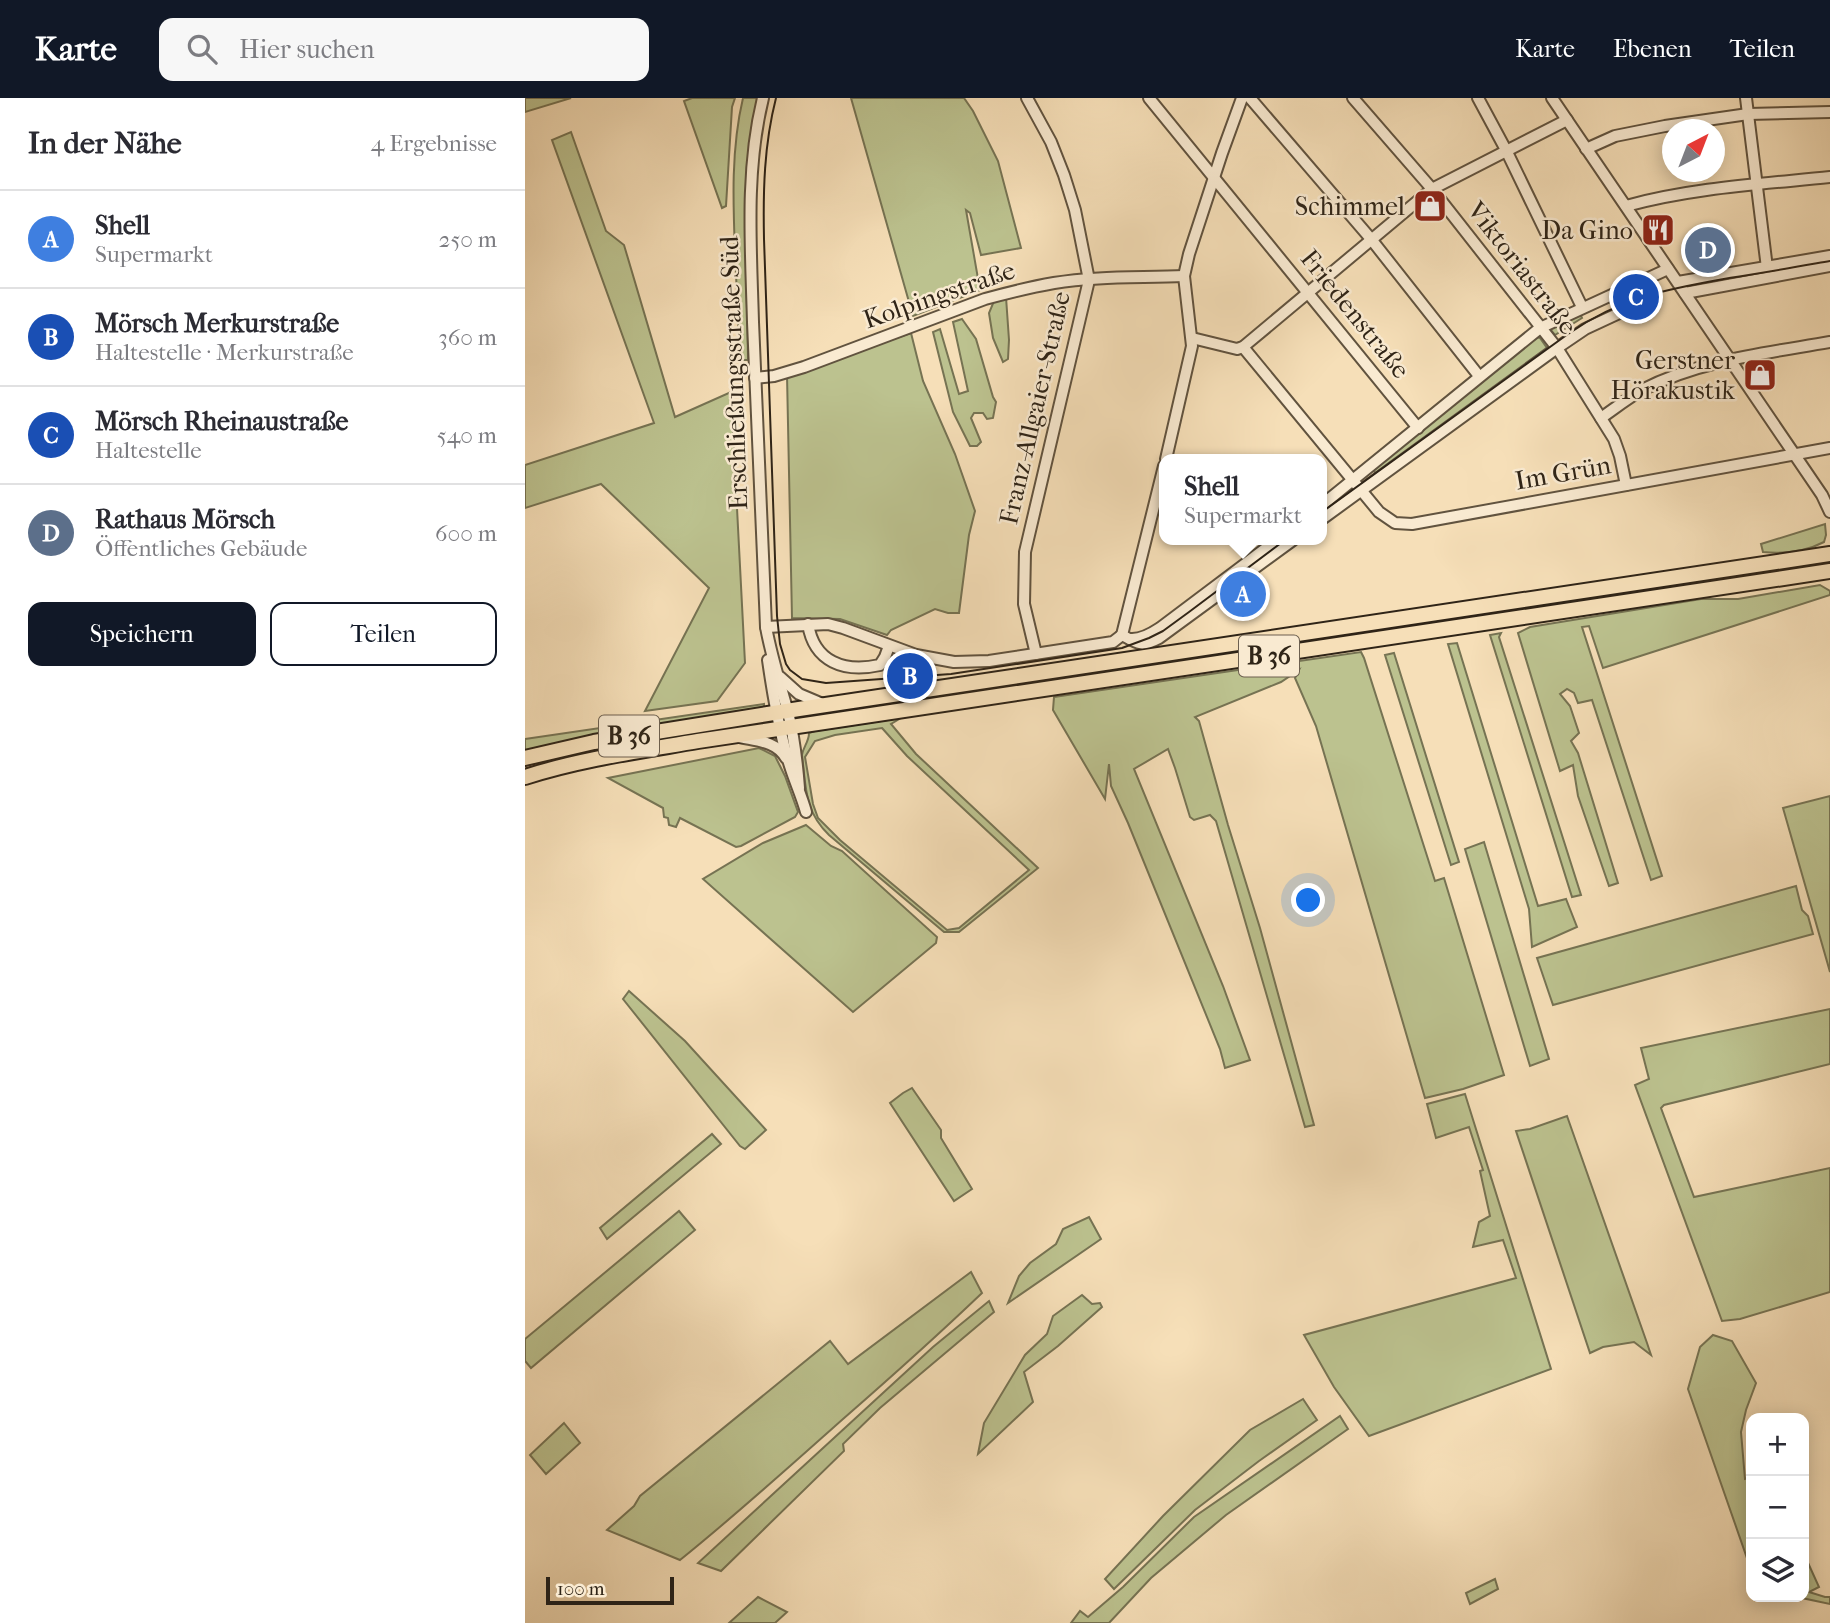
<!DOCTYPE html>
<html lang="de">
<head>
<meta charset="utf-8">
<style>
	body { margin:0; font-family:"IM FELL French Canon",serif; background:#f7f7f7; color:#2b2b33 }
	.controls { position:absolute; right:21px; bottom:21px; display:grid; overflow:hidden; border-radius:14px; box-shadow:0 4px 18px #0003 }
	.controls button { width:63px; height:63px; display:grid; place-items:center; padding:0; border:0; border-bottom:2px solid #e1e1e2; background:#fff; color:#2b2b33; font:35px sans-serif }
	.compass { position:absolute; left:1137px; top:21px; width:63px; height:63px; border-radius:50%; background:#fff; box-shadow:0 4px 18px #0003; rotate:42deg }
	.scale { position:absolute; left:21px; bottom:18px; width:128px; box-sizing:border-box; padding-left:7px; border:4px solid #2f2417; border-top:0; font-size:19px; line-height:24px; white-space:nowrap; color:#2f2417; -webkit-text-stroke:5px #f9ead1; paint-order:stroke }
	.you { position:absolute; left:784px; top:803px; width:24px; height:24px; margin:-18px; border:5px solid #fff; border-radius:50%; background:#1a73e8; box-shadow:0 0 0 10px #1a73e833 }
	.badge { display:grid; place-items:center; width:46px; height:46px; border-radius:50%; background:#111827; color:#fff; font-size:23px; font-weight:700 }
	.pin { position:absolute; translate:-50% -50%; border:4px solid #fff; box-shadow:0 2px 7px #0006 }
	.popup { position:absolute; left:634px; top:356px; width:168px; height:91px; box-sizing:border-box; display:grid; place-content:center; border-radius:14px; background:#fff; filter:drop-shadow(0 2px 5px #0005); font-size:23px; white-space:nowrap; color:#7c7c81 }
	.popup b { font-size:26px; color:#2b2b33 }
	.popup::after { content:''; position:absolute; left:50%; top:100%; margin-left:-14px; border:14px solid transparent; border-top-color:#fff }
	.list { margin:0; padding:0; list-style:none }
	h2 { display:flex; justify-content:space-between; align-items:center; height:91px; margin:0; padding:0 28px; font-size:30px }
	h2 small { font-size:23px; font-weight:400; color:#7c7c81 }
	.list li { display:grid; grid-template-columns:46px 1fr auto; gap:21px; align-items:center; box-sizing:border-box; height:98px; padding:0 28px; border-top:2px solid #e1e1e2 }
	.list b { display:block; font-size:26px; white-space:nowrap }
	.list p { margin:0; font-size:23px; white-space:nowrap; color:#7c7c81 }
	.list em { font-size:23px; font-style:normal; color:#7c7c81 }
	.actions { display:flex; gap:14px; padding:21px 28px }
	.actions a { flex:1; padding:16px 0; border:2px solid #111827; border-radius:14px; text-align:center; font-size:24px; color:#111827 }
	.actions .main { background:#111827; color:#fff }
	.icon { flex:none; width:38px; height:38px; fill:none; stroke:currentColor; stroke-width:2; stroke-linecap:round; stroke-linejoin:round }
	.map { position:relative; flex:none; width:1305px; height:1525px; overflow:hidden }
	header { display:flex; align-items:center; gap:42px; box-sizing:border-box; height:98px; padding:0 35px; background:#111827; color:#fff }
	header strong { font-size:33px }
	nav { display:flex; gap:38px; margin-inline-start:auto; font-size:24px }
	.search { width:490px; height:63px; background:#f7f7f7; display:flex; align-items:center; gap:18px; box-sizing:border-box; padding:0 24px; border-radius:14px; color:#7c7c81; font-size:26px }
	main { display:flex }
	aside { flex:1; background:#fff }
	.map>svg:first-child { display:block }
	.green { fill:#bcc28f; stroke:#767353; stroke-width:2; fill-rule:evenodd }
	.lines { fill:none; stroke-linecap:round; stroke-linejoin:round }
	.minor-casing { stroke:#61533f; stroke-width:14 }
	.major-casing { stroke:#2f2417; stroke-width:18 }
	.minor { stroke:#f9ead1; stroke-width:10 }
	.major { stroke:#f6dfb8; stroke-width:14 }
	.tram { stroke:#2f2417; stroke-width:2 }
	.labels { text-anchor:middle; dominant-baseline:central; stroke-width:5; stroke-linejoin:round; paint-order:stroke }
	.shield { fill:#f9ead1; stroke:#6c5f4f; stroke-width:2 }
	.shield-label { font-size:24px; font-weight:bold; fill:#2f2417 }
	.poi-label { font-size:26px; fill:#2f2417; stroke:#f9ead1; text-anchor:end }
	.street-label { font-size:26px; fill:#2f2417; stroke:#f9ead1 }
</style>
</head>
<body>
<header>
<strong>Karte</strong>
<div class="search"><svg class="icon" aria-label="search" viewBox="0 0 24 24"><circle cx="10" cy="10" r="6"/><path d="M15 15l6 6"/></svg>Hier suchen</div>
<nav><a>Karte</a><a>Ebenen</a><a>Teilen</a></nav>
</header>
<main>
<aside>
<h2>In der Nähe<small>4 Ergebnisse</small></h2>
<ul class="list">
<li><span class="badge" style="background:#3f7fe0">A</span><div><b>Shell</b><p>Supermarkt</p></div><em>250 m</em></li>
<li><span class="badge" style="background:#1a4fb4">B</span><div><b>Mörsch Merkurstraße</b><p>Haltestelle · Merkurstraße</p></div><em>360 m</em></li>
<li><span class="badge" style="background:#1a4fb4">C</span><div><b>Mörsch Rheinaustraße</b><p>Haltestelle</p></div><em>540 m</em></li>
<li><span class="badge" style="background:#5c6f8a">D</span><div><b>Rathaus Mörsch</b><p>Öffentliches Gebäude</p></div><em>600 m</em></li>
</ul>
<div class="actions"><a class="main">Speichern</a><a>Teilen</a></div>
</aside>
<div class="map">
<svg width="1305" height="1525" viewBox="0 0 1305 1525">
	<rect width="100%" height="100%" fill="#f6dfb8"/>
	<filter id="stains"><feTurbulence type="fractalNoise" baseFrequency=".00286" numOctaves="4"/><feColorMatrix values="0 0 0 0 .2 0 0 0 0 .09 0 0 0 0 .02 0 0 0 .5 -.17"/></filter>
	<radialGradient id="worn" r=".72"><stop offset=".6" stop-color="#630" stop-opacity="0"/><stop offset="1" stop-color="#630" stop-opacity=".3"/></radialGradient>
	<g class="green">
		<path d="M0 0H46L0 14Z"/>
		<path d="M167 0H210L207 9 201 108 197 110 159 3Z"/>
		<path d="M218 0H233C215 86 222 174 223 262H215C213 226 212 191 210 155 208 103 206 51 218 0Z"/>
		<path d="M326 0H439L448 13 473 63 496 150 456 157 445 115 441 112 455 192 388 218Z"/>
		<path d="M46 34 81 133 99 147 150 319 206 294 220 565 192 603 120 613 184 490 76 386 0 410V367L129 325 27 42Z"/>
		<path d="M481 199 484 242 483 261 478 264 468 240 464 215 469 203Z"/>
		<path d="M1055 216 1057 220 1030 237 1024 230Z"/>
		<path d="M437 221 451 241 468 299 471 304 468 320 462 321 458 315H449L446 320 456 344 452 348H445L428 314 408 234 415 231 434 296 443 293 428 224Z"/>
		<path d="M386 235 398 283 430 356 450 413 444 437 434 515H423L410 511 366 532 362 537 315 521 267 520 262 277Z"/>
		<path d="M1012 239 1015 240 1022 250V253L851 377 848 371Z"/>
		<path d="M1300 426 1301 437 1299 444C1280 454 1259 456 1238 454L1236 446Z"/>
		<path d="M1295 487 1305 493V497L1078 570 1064 528 1057 529 1137 778 1126 782 1067 602 1053 605 1049 595 1042 591 1035 596 1045 608 1054 635 1046 643 1053 655 1093 785 1084 788 1053 698 1048 667 1035 673 993 535 1005 529 1176 501H1213Z"/>
		<path d="M976 535 974 539 1056 797 1047 799 965 537Z"/>
		<path d="M932 545 1013 808 1041 801 1052 829 1007 849 1004 811 923 546Z"/>
		<path d="M836 554 839 560 910 783 919 780 979 977 938 991 900 1000 791 628 770 580 774 572 756 584 670 619 674 623 703 727 735 830 789 1027 780 1029 691 723 685 717 669 722 665 719 650 670 643 651 609 671 698 888 725 962 700 970 695 951 603 725 586 688 584 666 580 701 528 612 529 599Z"/>
		<path d="M869 555 934 764 926 767 860 557Z"/>
		<path d="M239 606V608L232 612 0 656V641Z"/>
		<path d="M376 620 366 626 391 656 513 770 434 834H419L304 737C279 713 281 689 277 657 278 649 284 644 284 635L290 633ZM357 630 382 658 504 772 434 830 422 832 315 742 293 720 288 706 280 659 290 643 310 637Z"/>
		<path d="M234 650 250 658 260 678 273 714 270 719 216 748 211 749 155 720 151 729 144 727 143 720 139 719 138 710 83 680Z"/>
		<path d="M1305 698V874L1258 710Z"/>
		<path d="M281 727 306 748 317 753 412 839 411 845 328 914 178 781 238 745Z"/>
		<path d="M959 744 1024 961 1005 968 940 751Z"/>
		<path d="M1271 788 1277 812 1283 818 1288 836 1028 907 1012 860Z"/>
		<path d="M104 893 160 943 241 1032 220 1051 215 1048 98 901Z"/>
		<path d="M1305 911V966L1139 1007 1136 1010 1169 1099 1305 1070V1194L1215 1221 1197 1223 1110 987 1124 981 1116 950Z"/>
		<path d="M387 990 416 1032V1040L447 1091 429 1103 365 1005 378 995Z"/>
		<path d="M940 996 1026 1271 844 1338 809 1289 779 1237 991 1180 978 1142 948 1149 954 1124 965 1118 955 1073 958 1072 944 1029 911 1040 902 1006Z"/>
		<path d="M1042 1018 1122 1245 1126 1257 1109 1244 1078 1249 1065 1255 991 1033 1005 1031Z"/>
		<path d="M187 1036 196 1046 82 1141 75 1130Z"/>
		<path d="M154 1113 170 1132 6 1270 0 1263V1241Z"/>
		<path d="M564 1119 576 1141 483 1205 494 1178 505 1165 531 1146 538 1131Z"/>
		<path d="M446 1174 457 1195C412 1238 365 1280 318 1321 264 1369 211 1417 155 1462L82 1432 109 1408 115 1398 305 1243 323 1266Z"/>
		<path d="M557 1197 567 1206 575 1205 577 1209 533 1248 499 1274 508 1304 453 1356 459 1325 500 1257 522 1236 528 1218Z"/>
		<path d="M464 1203 469 1214 355 1310 318 1346 319 1353 196 1473 173 1465 408 1249Z"/>
		<path d="M1188 1237 1207 1243 1231 1285 1221 1312 1216 1334 1220 1381 1226 1379V1465L1223 1463 1163 1291 1175 1249Z"/>
		<path d="M778 1301 792 1322 734 1363 670 1412 589 1491 580 1481 638 1418 725 1332Z"/>
		<path d="M815 1318 823 1331 701 1417 626 1480 584 1525H546L555 1513 563 1519 598 1489 669 1419Z"/>
		<path d="M39 1325 55 1345 21 1376 5 1357Z"/>
		<path d="M1279 1456 1294 1489 1284 1494 1300 1499H1305V1506L1277 1500 1282 1494 1279 1491Z"/>
		<path d="M970 1481 973 1491 945 1506 941 1495Z"/>
		<path d="M233 1499 262 1514 250 1525H204Z"/>
	</g>
	<g class="lines">
		<defs>
			<g id="minor">
				<path d="M238 0C220 73 226 149 228 224 232 325 237 427 241 529 246 557 255 586 263 614 269 639 272 664 274 690"/>
				<path d="M502 0 526 44 539 77 550 112 564 182 500 454 499 506 511 556"/>
				<path d="M624 0 893 330"/>
				<path d="M725 0 846 141 954 278"/>
				<path d="M828 0 907 91 1032 250 1089 341 1095 358 1101 387"/>
				<path d="M953 0 981 52 1057 209"/>
				<path d="M1027 0 1297 397 1305 414"/>
				<path d="M1221 0 1242 170"/>
				<path d="M1061 51 1090 38 1140 28 1223 16 1305 14"/>
				<path d="M1101 108C1166 90 1237 86 1305 79"/>
				<path d="M1153 184 1305 158"/>
				<path d="M1160 195 1305 168"/>
				<path d="M667 240 712 251 718 249 907 91 1042 22"/>
				<path d="M718 249 854 414 870 425 887 426 1305 350"/>
				<path d="M230 280 249 278 279 269 460 201C482 195 506 189 529 185 571 178 616 180 659 178"/>
				<path d="M1076 320C1089 311 1103 300 1117 292 1175 262 1242 255 1305 244"/>
				<path d="M641 361 667 248 659 178 664 156 697 55 717 0"/>
				<path d="M797 407 1015 230 1143 171"/>
				<path d="M797 421 1032 250 1060 231 1103 211"/>
				<path d="M283 526C289 564 319 575 355 567L360 559 364 548"/>
				<path d="M241 529 303 526 318 530 391 557 429 564 464 563 588 544 597 537"/>
				<path d="M597 537C613 546 617 549 634 540L768 442"/>
				<path d="M597 537 639 368"/>
				<path d="M605 541C616 542 626 536 635 530L752 442"/>
				<path d="M243 562C248 597 254 634 265 668 270 684 277 699 281 714"/>
				<path d="M255 579 274 596 300 607"/>
				<path d="M214 639C232 643 251 643 261 660"/>
			</g>
			<g id="major">
				<path d="M0 660 69 644 274 611 1305 456"/>
				<path d="M0 679C56 661 115 653 173 643L1305 473"/>
			</g>
		</defs>
		<use href="#minor" class="minor-casing"/>
		<use href="#major" class="major-casing"/>
		<use href="#minor" class="minor"/>
		<use href="#major" class="major"/>
		<g class="tram">
			<path d="M251 0C239 47 238 93 239 141L252 518 255 546 261 566 265 572 277 581 301 585 426 576 597 550 624 540 638 533 664 514 760 442"/>
			<path d="M797 414 1043 236C1096 199 1142 191 1204 180 1238 175 1271 169 1305 163"/>
		</g>
	</g>
	<defs>
		<symbol id="shop-square" viewBox="-11 -11 22 22"><rect x="-9" y="-9" width="18" height="18" rx="4" fill="#8f2418" stroke="#f9ead1"/><path d="M-5-2.5h2.3a2.7 3.5 0 0 1 5.4 0H5L5.5 6h-11ZM-1.5-2.5h3a1.5 2.3 0 0 0-3 0Z" fill="#fff"/></symbol>
		<symbol id="restaurant-square" viewBox="-11 -11 22 22"><rect x="-9" y="-9" width="18" height="18" rx="4" fill="#8f2418" stroke="#f9ead1"/><path d="M-5-6h1v4h1v-4h1v4h1v-4h1v5L-1.5 .5V6h-2V.5L-5-1ZM5-6V6H3V1.5H1.5Q1.5-4 5-6Z" fill="#fff"/></symbol>
	</defs>
	<g fill-rule="evenodd">
		<use href="#shop-square" x="886" y="89" width="38" height="38"/>
		<use href="#restaurant-square" x="1114" y="113" width="38" height="38"/>
		<use href="#shop-square" x="1216" y="258" width="38" height="38"/>
	</g>
	<g class="labels">
		<g class="shield">
			<rect x="714" y="537.5" width="60" height="41" rx="5"/>
			<rect x="74" y="617.5" width="60" height="41" rx="5"/>
		</g>
		<g class="shield-label">
			<text x="744" y="558">B 36</text>
			<text x="104" y="638">B 36</text>
		</g>
		<g class="poi-label">
			<text x="880" y="108">Schimmel</text>
			<text x="1108" y="132">Da Gino</text>
			<text x="1210" y="262">Gerstner<tspan x="1210" dy="30">Hörakustik</tspan></text>
		</g>
		<g class="street-label">
			<text transform="translate(997 170) rotate(52)">Viktoriastraße</text>
			<text transform="translate(414 197) rotate(-19)">Kolpingstraße</text>
			<text transform="translate(830 216) rotate(51)">Friedenstraße</text>
			<text transform="translate(209 275) rotate(-92)">Erschließungsstraße Süd</text>
			<text transform="translate(510 310) rotate(-77)">Franz-Allgaier-Straße</text>
			<text transform="translate(1038 375) rotate(-10)">Im Grün</text>
		</g>
	</g>
	<rect width="100%" height="100%" filter="url(#stains)"/>
	<rect width="100%" height="100%" fill="url(#worn)"/>
</svg>
<div class="controls">
<button>+</button>
<button>−</button>
<button><svg class="icon" aria-label="layers" viewBox="0 0 24 24"><path d="M12 4l9 5-9 5-9-5zM3 14l9 5 9-5"/></svg></button>
</div>
<svg class="compass" viewBox="-18 -18 36 36"><path d="M0-13l5 13h-10z" fill="#e53935"/><path d="M0 13l5-13h-10z" fill="#7c7c81"/></svg>
<div class="scale">100 m</div>
<div class="you"></div>
<div class="pin badge" style="left:718px;top:496px;background:#3f7fe0">A</div>
<div class="popup"><b>Shell</b>Supermarkt</div>
<div class="pin badge" style="left:385px;top:578px;background:#1a4fb4">B</div>
<div class="pin badge" style="left:1111px;top:199px;background:#1a4fb4">C</div>
<div class="pin badge" style="left:1183px;top:152px;background:#5c6f8a">D</div>
</div>
</main>
</body>
</html>
